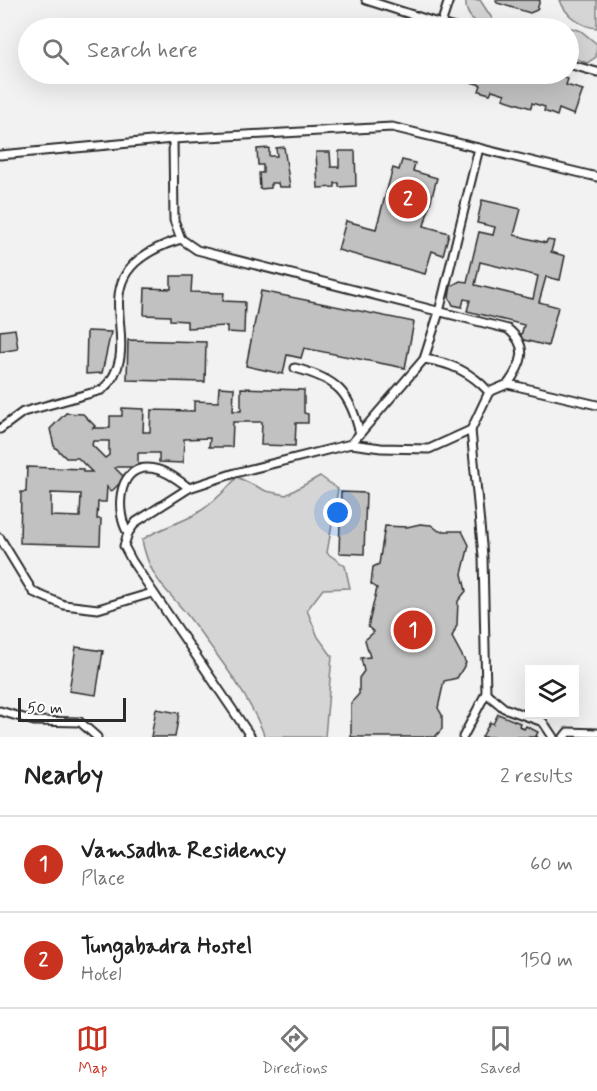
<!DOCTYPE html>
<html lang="en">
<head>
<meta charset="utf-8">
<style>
	body { margin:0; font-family:Mynerve,sans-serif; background:#f2f2f2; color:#222 }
	.controls { position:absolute; right:18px; bottom:18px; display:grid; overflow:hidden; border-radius:0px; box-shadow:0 6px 24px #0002 }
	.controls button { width:54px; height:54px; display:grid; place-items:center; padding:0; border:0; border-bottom:2px solid #e0e0e0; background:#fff; color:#222; font:30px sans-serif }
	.scale { position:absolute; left:18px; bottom:15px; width:108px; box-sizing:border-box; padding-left:6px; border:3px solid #2b2b2b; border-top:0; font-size:16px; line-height:21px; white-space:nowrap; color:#2b2b2b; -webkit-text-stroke:4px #fff; paint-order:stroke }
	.you { position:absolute; left:338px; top:513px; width:21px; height:21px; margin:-15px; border:4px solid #fff; border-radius:50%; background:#1a73e8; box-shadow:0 0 0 9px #1a73e833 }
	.badge { display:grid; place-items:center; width:39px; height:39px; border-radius:50%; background:#c8321e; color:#fff; font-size:20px; font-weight:700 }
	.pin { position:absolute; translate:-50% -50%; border:3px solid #fff; box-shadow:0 2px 6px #0006 }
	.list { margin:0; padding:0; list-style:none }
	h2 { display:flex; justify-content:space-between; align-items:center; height:78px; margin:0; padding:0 24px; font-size:26px }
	h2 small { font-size:20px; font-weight:400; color:#767676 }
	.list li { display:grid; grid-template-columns:39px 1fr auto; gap:18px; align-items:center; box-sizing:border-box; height:96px; padding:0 24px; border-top:2px solid #e0e0e0 }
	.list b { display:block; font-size:22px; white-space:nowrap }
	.list p { margin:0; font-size:20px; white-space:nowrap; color:#767676 }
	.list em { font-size:20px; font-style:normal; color:#767676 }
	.icon { flex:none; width:33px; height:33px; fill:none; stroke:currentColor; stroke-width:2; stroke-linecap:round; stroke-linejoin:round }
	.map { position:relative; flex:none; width:597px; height:737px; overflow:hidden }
	.search { position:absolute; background:#fff; box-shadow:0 6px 24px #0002; left:18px; right:18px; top:18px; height:66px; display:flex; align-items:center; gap:15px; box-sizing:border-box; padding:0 21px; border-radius:33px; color:#767676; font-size:22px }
	.sheet { height:270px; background:#fff }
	nav { display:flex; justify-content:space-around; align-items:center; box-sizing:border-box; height:84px; border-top:2px solid #e0e0e0; background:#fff; font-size:16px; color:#767676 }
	nav a { display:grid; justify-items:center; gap:3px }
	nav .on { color:#c8321e }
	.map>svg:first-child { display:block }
	.green { fill:#d5d5d5; stroke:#808080; stroke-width:1.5 }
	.building { fill:#c1c1c1; stroke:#2b2b2b; stroke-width:1.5; fill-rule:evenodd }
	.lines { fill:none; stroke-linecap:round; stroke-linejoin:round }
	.service-casing { stroke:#2b2b2b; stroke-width:11 }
	.service { stroke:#fff; stroke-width:7 }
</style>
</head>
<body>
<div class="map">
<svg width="597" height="737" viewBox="0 0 597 737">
	<rect width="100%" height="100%" fill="#f2f2f2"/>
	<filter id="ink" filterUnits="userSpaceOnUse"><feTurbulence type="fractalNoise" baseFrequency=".0167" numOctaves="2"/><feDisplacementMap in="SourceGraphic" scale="12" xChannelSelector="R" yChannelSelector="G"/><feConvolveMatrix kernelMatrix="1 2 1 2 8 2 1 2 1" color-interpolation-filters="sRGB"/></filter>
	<g filter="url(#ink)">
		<g class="green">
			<path d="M466 0H480L495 23 511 28C490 29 464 25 466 0Z"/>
			<path d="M560 0H597V28C581 27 565 15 560 0Z"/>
			<path d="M568 27 581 31 597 44 596 57 587 63 569 56Z"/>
			<path d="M320 476 338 489 327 553 345 566 350 588 323 589 307 610 318 637 332 656 325 737H265C249 695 218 656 191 620 168 589 150 581 142 540 161 527 176 525 194 515 210 506 225 491 237 477L266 491 286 495Z"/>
		</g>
		<g class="building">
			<path d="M496 0H540L537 10 530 13 497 3Z"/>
			<path d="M466 74H541L556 79 558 75 568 79 566 85 583 90 574 115 559 109 557 116 544 111 545 107 532 103 531 108 503 99 505 94 492 90 490 94 479 91 481 85 464 80Z"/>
			<path d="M284 147 290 187H279L278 183H271V188L260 189 259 173H263V165H258L257 149 269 148V156H277L276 148Z"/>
			<path d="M339 151H355L356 186 339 187V183H335V187L318 188 316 152H330L331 167H339Z"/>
			<path d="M402 160 415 163 413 171 437 178 424 226 449 233 443 255 432 251 425 274 338 250 346 221 376 229 393 168 399 170Z"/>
			<path d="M482 200 521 209 514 235 546 243 547 240 554 241 551 252 565 256 560 280 546 277 539 302 558 307 548 346 520 339 524 325 467 311 470 300 464 299 462 307 453 305 449 297 451 286 460 281 467 282 479 232 493 235 495 227 477 223ZM480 262 538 276 533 299 475 285Z"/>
			<path d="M171 276H192L191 292 224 293 223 301 245 302 244 333 227 332V326L187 328V321L170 320V316L144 315 145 288 171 289Z"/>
			<path d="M261 291 414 322 405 368 304 348 301 358 287 355 283 374 246 366Z"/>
			<path d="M15 329 18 349 0 352V331Z"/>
			<path d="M87 331 111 332 102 373 86 374Z"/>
			<path d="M128 340 206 342 205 382 127 380Z"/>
			<path d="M219 387 234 388 233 411H241V388L304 390V413L308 414V423H296L295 446 261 445 262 422H233L232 447H209L210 438 184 439 183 463 159 462V453H138V467H117L115 468 125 478 111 492 107 487 106 502H98L97 519H101L100 545 20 543 21 492H26L27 467 83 469V472H92L78 458H66L54 446 50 429 66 413 83 414 95 426 93 428H110V416H122V408L144 409 143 432H150L151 410 194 411V401L218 402ZM93 441H109V455L105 458 92 445ZM51 493 81 494 80 517 51 516Z"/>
			<path d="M341 492 366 493 364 554 339 553Z"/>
			<path d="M420 524 431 525 439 531H462L469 545 462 574 466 591 458 601 457 625 452 637 466 663 457 678 444 681 438 708 442 715V729L435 737H351V703L359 694V678L364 671 361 658 370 657 365 640 374 632 368 627 377 588 371 584 373 567 379 564 385 526 407 527Z"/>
			<path d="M76 647 103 651 96 695 69 691Z"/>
			<path d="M156 709 179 713 175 737H151Z"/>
			<path d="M498 714 520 723 519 726 524 729 526 726 538 732 536 736 538 737H482L490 722 493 724Z"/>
		</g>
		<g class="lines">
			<defs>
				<g id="service">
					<path d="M366 0 441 24"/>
					<path d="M449 0 441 24 455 28"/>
					<path d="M568 64 597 72"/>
					<path d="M173 139 392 127 597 177"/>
					<path d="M0 155 173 139 174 220 181 239 197 250 508 329C530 347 522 364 508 384"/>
					<path d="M424 359C451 363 471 372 489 392"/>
					<path d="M295 368C337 379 350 392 360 434"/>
					<path d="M0 429 23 412 102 390C155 342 67 274 181 239"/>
					<path d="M351 444 381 448 429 449 471 430 489 392 508 384 597 405"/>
					<path d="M128 533C116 515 116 468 147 468 163 468 177 479 189 488"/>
					<path d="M0 538 33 592 64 605 98 609 152 593"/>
					<path d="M486 693 504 708 543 722 553 737"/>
					<path d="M0 711 34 721 80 722 97 737"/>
					<path d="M251 737 132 561 124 546 128 533 136 522 189 488 235 473 351 444 424 359 439 312 479 148"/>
					<path d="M463 737 486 693 483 556 471 430"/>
					<path d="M564 737 568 732 597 733"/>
				</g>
			</defs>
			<use href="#service" class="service-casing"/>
			<use href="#service" class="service"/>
		</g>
	</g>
</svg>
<div class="controls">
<button><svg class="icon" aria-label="layers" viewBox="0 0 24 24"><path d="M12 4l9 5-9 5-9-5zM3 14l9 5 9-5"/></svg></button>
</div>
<div class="scale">50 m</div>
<div class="you"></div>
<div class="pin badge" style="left:413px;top:630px">1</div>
<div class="pin badge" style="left:408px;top:199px">2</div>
<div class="search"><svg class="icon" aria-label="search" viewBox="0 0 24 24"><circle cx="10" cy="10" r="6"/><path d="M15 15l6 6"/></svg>Search here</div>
</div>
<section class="sheet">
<h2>Nearby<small>2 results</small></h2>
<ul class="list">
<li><span class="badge">1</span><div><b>Vamsadha Residency</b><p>Place</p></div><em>60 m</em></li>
<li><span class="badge">2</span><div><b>Tungabadra Hostel</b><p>Hotel</p></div><em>150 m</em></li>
</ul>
</section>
<nav>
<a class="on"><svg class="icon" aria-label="map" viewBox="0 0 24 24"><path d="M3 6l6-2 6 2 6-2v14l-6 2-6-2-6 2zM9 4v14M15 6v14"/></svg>Map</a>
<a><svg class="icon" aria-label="directions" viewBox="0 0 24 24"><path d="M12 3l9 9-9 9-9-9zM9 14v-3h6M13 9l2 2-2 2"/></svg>Directions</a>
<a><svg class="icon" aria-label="saved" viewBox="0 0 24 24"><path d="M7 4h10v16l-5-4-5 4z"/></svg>Saved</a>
</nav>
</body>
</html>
